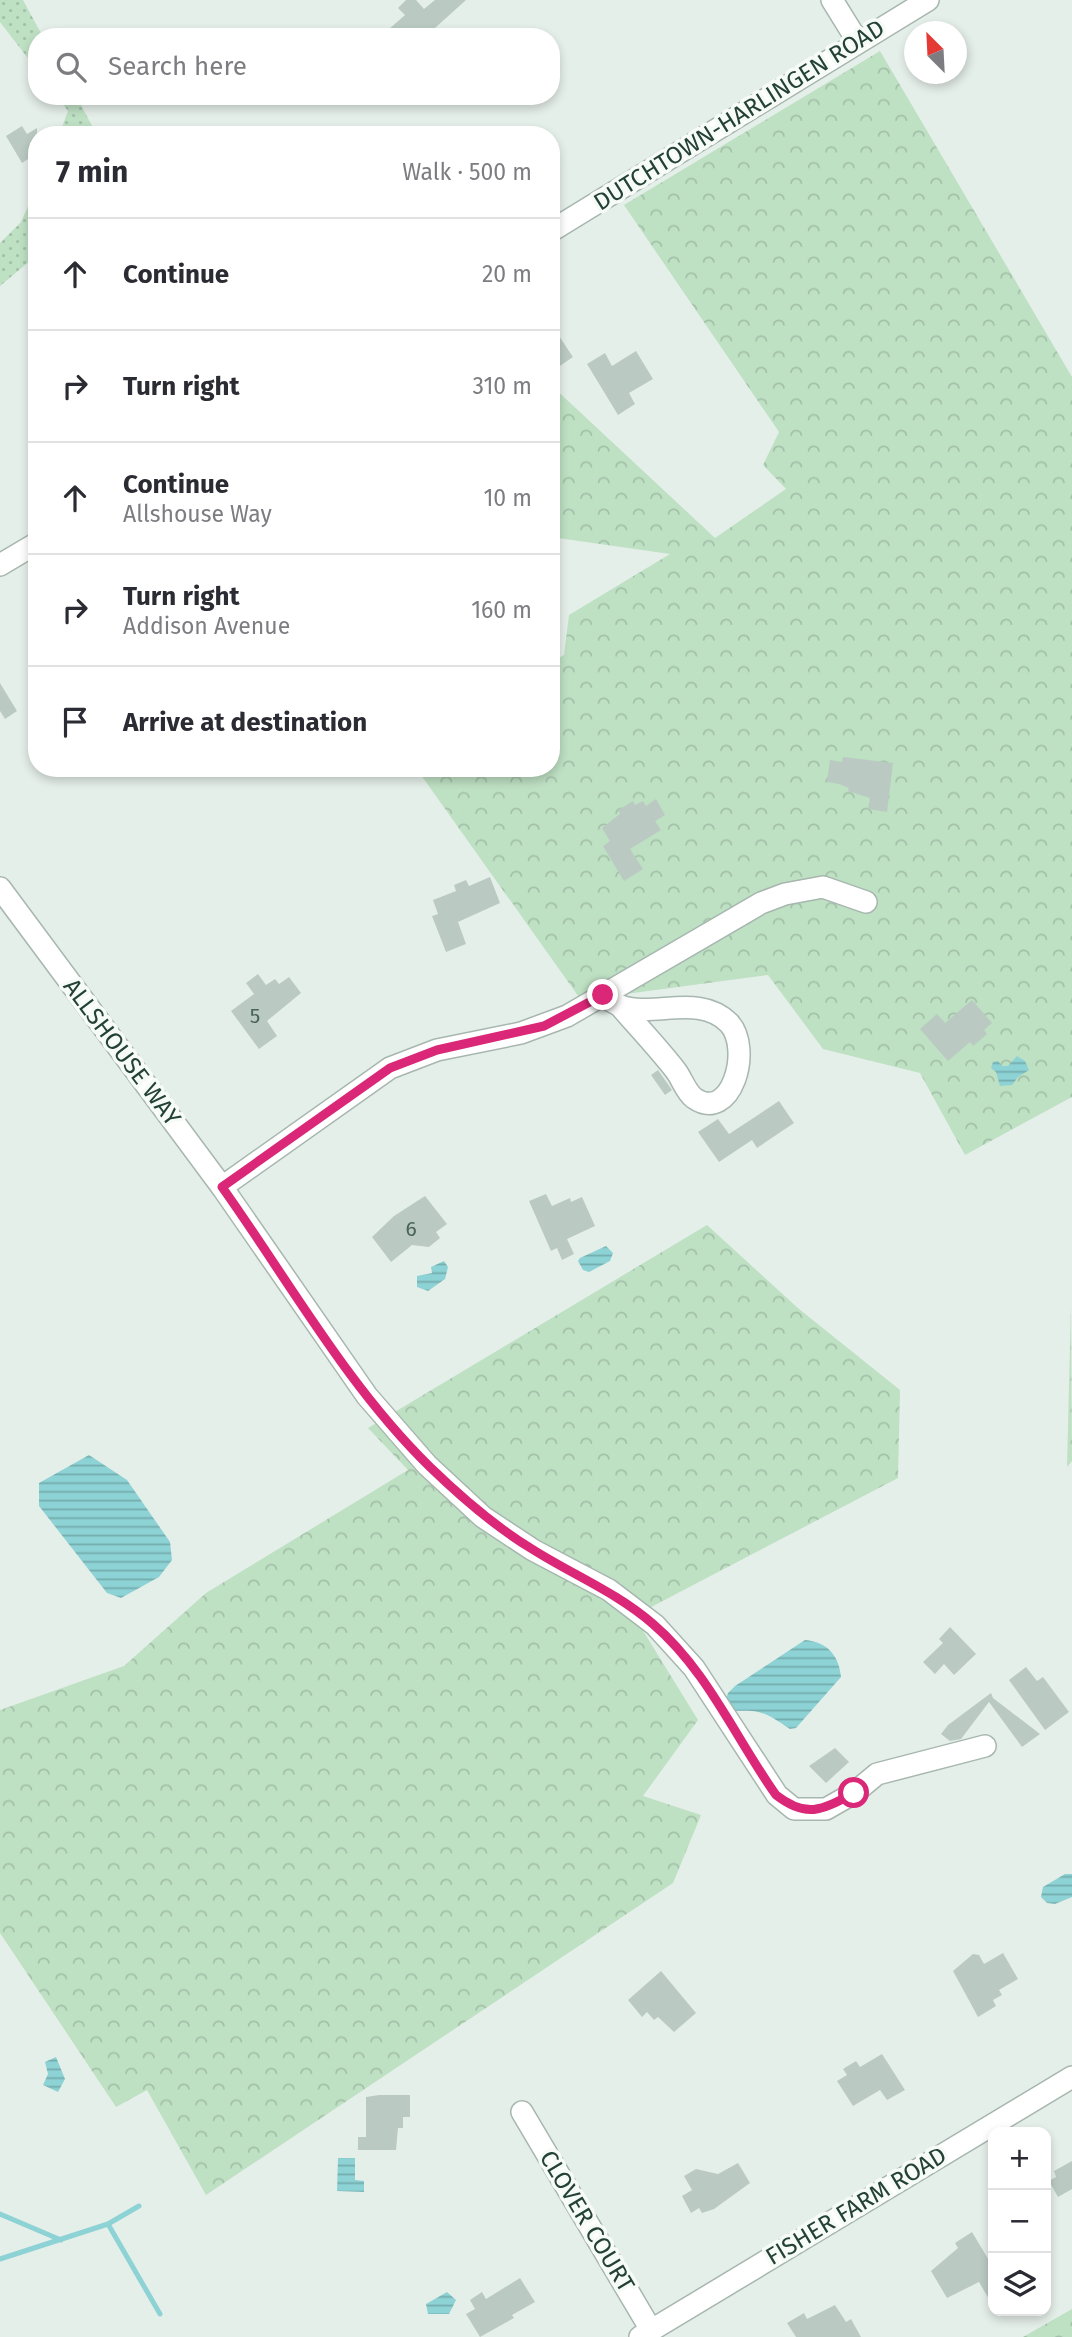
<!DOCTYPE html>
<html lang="en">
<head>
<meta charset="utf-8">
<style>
	body { margin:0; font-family:"Fira Sans",sans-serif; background:#f7f7f7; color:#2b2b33 }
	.controls { position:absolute; right:21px; bottom:21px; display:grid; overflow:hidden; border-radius:14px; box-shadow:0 4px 10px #0003 }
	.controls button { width:63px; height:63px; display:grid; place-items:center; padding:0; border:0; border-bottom:2px solid #e1e1e2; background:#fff; color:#2b2b33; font:35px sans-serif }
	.compass { position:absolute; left:904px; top:21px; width:63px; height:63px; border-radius:50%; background:#fff; box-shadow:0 4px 10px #0003; rotate:336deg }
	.stop { position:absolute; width:21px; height:21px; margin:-16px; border:5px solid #db2777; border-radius:50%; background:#fff }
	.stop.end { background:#db2777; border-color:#fff; box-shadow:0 2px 7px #0008 }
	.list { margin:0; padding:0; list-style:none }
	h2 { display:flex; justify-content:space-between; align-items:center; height:91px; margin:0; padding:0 28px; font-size:30px }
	h2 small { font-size:23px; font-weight:400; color:#7c7c81 }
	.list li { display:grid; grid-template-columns:46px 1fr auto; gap:21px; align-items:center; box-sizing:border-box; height:112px; padding:0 28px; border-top:2px solid #e1e1e2 }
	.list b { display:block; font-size:26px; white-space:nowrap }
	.list p { margin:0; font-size:23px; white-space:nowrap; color:#7c7c81 }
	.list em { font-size:23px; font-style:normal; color:#7c7c81 }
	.icon { flex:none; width:38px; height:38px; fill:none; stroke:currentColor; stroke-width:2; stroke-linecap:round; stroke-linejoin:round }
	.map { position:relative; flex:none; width:1072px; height:2337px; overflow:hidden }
	.search { position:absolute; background:#fff; box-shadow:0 4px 10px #0003; left:28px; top:28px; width:532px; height:77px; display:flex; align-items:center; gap:18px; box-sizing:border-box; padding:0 24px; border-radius:28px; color:#7c7c81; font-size:26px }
	.panel { position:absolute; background:#fff; box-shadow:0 4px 10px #0003; left:28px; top:126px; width:532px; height:651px; border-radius:28px }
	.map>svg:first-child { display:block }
	.grass { fill:url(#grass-dots) }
	.forest { fill:url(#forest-crowns) }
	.water { fill:url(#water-rules) }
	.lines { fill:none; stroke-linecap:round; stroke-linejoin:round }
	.stream { stroke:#8dd2d4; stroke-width:5 }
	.building { fill:#bacac2 }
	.minor-casing { stroke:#a7b7af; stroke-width:24 }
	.minor { stroke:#fff; stroke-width:21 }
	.route { stroke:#db2777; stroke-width:9 }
	.labels { text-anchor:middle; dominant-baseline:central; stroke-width:7; stroke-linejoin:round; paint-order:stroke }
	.number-label { font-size:21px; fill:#4a6358 }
	.street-label { font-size:24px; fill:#244135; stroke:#f6fbf8 }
</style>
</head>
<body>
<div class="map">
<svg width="1072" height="2337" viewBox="0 0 1072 2337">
	<defs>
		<pattern id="grass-dots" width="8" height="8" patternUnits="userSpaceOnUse" patternTransform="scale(1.75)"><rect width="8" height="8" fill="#bee0c3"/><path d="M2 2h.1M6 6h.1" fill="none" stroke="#a3c1a8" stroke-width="1.8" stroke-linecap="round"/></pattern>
		<pattern id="forest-crowns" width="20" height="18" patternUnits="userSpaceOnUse" patternTransform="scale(1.75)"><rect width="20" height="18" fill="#bee0c3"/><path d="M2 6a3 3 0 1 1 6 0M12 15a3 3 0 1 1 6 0" fill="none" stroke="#a3c1a8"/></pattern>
		<pattern id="water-rules" width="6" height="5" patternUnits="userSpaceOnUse" patternTransform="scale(1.75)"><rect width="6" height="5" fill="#8dd2d4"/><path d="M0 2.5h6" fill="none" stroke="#73acad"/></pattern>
	</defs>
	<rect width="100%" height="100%" fill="#e5efe9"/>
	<g class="grass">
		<path d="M0 0H23L43 37H37V70L0 22Z"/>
		<path d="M57 96H76L97 135H59L68 111Z"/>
		<path d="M37 186V255L0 286V243L21 222Z"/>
	</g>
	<g class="forest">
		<path d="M880 51 1072 377V1097L965 1155 920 1073 823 1049 768 975 581 1000 416 768H551V662L564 655 569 615 670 554 551 537V385L715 538 786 489 763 465 779 432 624 205Z"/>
		<path d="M707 1225 799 1309 900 1390 898 1478 634 1616 698 1720 643 1796 701 1815 673 1883 206 2195 147 2090 116 2107 0 1933V1710L124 1666 206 1593 408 1470 368 1428Z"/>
		<path d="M1071 1305 1072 1461 1067 1467Z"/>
		<path d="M1072 2309V2337H1023Z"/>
	</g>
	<g class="water">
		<path d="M1017 1056 1025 1061 1029 1070 1018 1077 1012 1085 1000 1086 996 1072 991 1068 993 1062 998 1061 1002 1066H1008Z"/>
		<path d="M606 1246 613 1253 610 1261 589 1272 583 1270 578 1261 580 1258Z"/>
		<path d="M444 1261 448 1267 445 1279 428 1291 417 1287V1276L432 1273 431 1267Z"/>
		<path d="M89 1455 127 1480 170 1542 172 1560 159 1577 121 1598 107 1593 39 1506V1483Z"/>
		<path d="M805 1640C827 1642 839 1655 841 1677L796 1728 790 1729C763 1711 762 1710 729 1711L724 1706 728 1693 735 1686Z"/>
		<path d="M1065 1874H1072V1897L1055 1904 1047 1903 1041 1897 1043 1887Z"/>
		<path d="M56 2057 65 2079 58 2092 43 2085 48 2074 45 2062Z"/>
		<path d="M338 2158H355V2180L364 2181V2192L337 2191Z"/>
		<path d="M447 2292 456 2300 449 2314H428L426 2304Z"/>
	</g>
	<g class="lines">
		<g class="stream">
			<path d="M0 2214 61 2240"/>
			<path d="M108 2224 160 2314"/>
			<path d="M0 2259 108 2224 139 2206"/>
		</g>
	</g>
	<g class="building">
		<path d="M406 0H416L424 9 435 0H466L425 37H380L405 15 398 8Z"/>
		<path d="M22 126 27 134 37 128V153L22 163 6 136Z"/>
		<path d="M551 324 573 357 551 372Z"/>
		<path d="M636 351 653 379 629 393 635 404 618 415 587 364 605 353 612 366Z"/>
		<path d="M0 683 17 711 5 719 0 711Z"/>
		<path d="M843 757 893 763 887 812 868 809 870 798 848 791 849 788 839 784 827 782 830 760 842 762Z"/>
		<path d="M656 799 665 815 655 821 661 830 630 849 643 869 624 881 603 846 610 841 602 828 620 814 618 810 633 801 635 805 643 801 646 806Z"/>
		<path d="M490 877 500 903 458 922 466 944 446 952 432 916 438 914 433 900 456 891 454 885 466 880 469 886Z"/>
		<path d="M258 974 266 985 275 979 279 984 289 977 301 993 267 1021 277 1036 259 1049 231 1011 254 994 246 983Z"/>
		<path d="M972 1000 992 1023 984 1030 987 1034 973 1046 970 1042 948 1061 920 1029 937 1014 945 1023Z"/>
		<path d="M658 1070 672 1090 665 1095 651 1075Z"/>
		<path d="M779 1101 794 1123 757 1148 752 1140 719 1162 698 1132 718 1119 729 1134Z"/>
		<path d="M546 1194 552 1206 570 1198 571 1202 582 1197 595 1226 567 1239 574 1254 562 1260 557 1248 551 1251 529 1201Z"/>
		<path d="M425 1196 447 1224 436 1232 440 1238 429 1247 412 1245 391 1262 372 1237 394 1216Z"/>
		<path d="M950 1627 976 1654 954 1675 944 1664 935 1674 923 1662 943 1643 939 1639Z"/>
		<path d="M1026 1667 1037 1681 1043 1677 1069 1712 1045 1730 1009 1680Z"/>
		<path d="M991 1693 993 1698 1040 1734 1022 1747 989 1702 961 1739 950 1741 941 1734 948 1725Z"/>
		<path d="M835 1748 849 1762 826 1783 809 1766Z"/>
		<path d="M1003 1953 1018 1979 999 1990 1002 1995 993 2000 996 2006 978 2017 953 1971 973 1954 979 1955 984 1964Z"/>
		<path d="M661 1971 696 2013 674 2032 658 2017 654 2020 647 2012 642 2017 628 2000Z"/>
		<path d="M882 2054 905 2090 887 2100 880 2090 853 2106 837 2081 847 2075 843 2069 856 2061 860 2067Z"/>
		<path d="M379 2095H410V2117H403V2128H398L396 2150H358V2137H366V2097Z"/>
		<path d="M1072 2161V2189L1058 2197 1049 2181 1056 2177 1054 2171Z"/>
		<path d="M738 2163 750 2183 714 2209 702 2213 699 2208 691 2213 682 2196 692 2190 684 2176 696 2169 718 2174Z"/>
		<path d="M972 2232 993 2267V2306L979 2282 947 2298 931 2271 958 2248 955 2243Z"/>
		<path d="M520 2278 535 2302 512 2315 514 2318 480 2337 466 2314 475 2309 470 2300 482 2292 486 2299Z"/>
		<path d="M835 2305 846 2322 851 2319 861 2337H796L787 2323 804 2313 807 2319Z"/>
	</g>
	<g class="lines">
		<defs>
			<g id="minor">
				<path d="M832 0 858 42"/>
				<path d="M551 231 928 0"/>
				<path d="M0 565 37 543"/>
				<path d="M0 888 222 1187 367 1396 427 1465 483 1517 533 1550 609 1590 655 1625 694 1668 777 1795 794 1809H826L854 1793 877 1774 985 1746"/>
				<path d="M603 995C608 999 615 1004 621 1006 654 1018 699 993 729 1023 753 1049 731 1124 694 1098 686 1092 682 1079 676 1071 659 1049 639 1028 620 1006"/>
				<path d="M222 1187 390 1068 437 1050 521 1033 567 1016 761 903 785 894 823 887 866 902"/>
				<path d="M522 2112 651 2330"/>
				<path d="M640 2337 1072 2077"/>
			</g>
		</defs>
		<use href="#minor" class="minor-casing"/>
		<use href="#minor" class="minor"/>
	</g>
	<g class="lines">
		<path class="route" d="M603 995 544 1026 437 1050 390 1068 222 1187C289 1281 347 1386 430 1467 462 1498 494 1526 532 1549 573 1575 616 1592 653 1624 707 1670 736 1739 776 1795 807 1819 822 1810 854 1793"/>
	</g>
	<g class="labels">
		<g class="number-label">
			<text x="255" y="1016">5</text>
			<text x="411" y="1229">6</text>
		</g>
		<g class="street-label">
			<text transform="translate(739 115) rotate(-32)">DUTCHTOWN-HARLINGEN ROAD</text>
			<text transform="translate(122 1052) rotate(53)">ALLSHOUSE WAY</text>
			<text transform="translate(856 2206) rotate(-31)">FISHER FARM ROAD</text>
			<text transform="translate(587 2221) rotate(59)">CLOVER COURT</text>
		</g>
	</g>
</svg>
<div class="controls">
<button>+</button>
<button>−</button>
<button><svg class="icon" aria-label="layers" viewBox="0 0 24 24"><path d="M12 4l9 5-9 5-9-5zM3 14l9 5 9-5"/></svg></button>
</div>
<svg class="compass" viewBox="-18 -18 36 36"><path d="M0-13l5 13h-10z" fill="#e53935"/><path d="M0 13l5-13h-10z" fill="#7c7c81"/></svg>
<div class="stop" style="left:854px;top:1793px"></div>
<div class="stop end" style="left:603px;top:995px"></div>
<div class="search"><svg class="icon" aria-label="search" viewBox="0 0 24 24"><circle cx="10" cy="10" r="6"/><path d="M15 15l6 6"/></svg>Search here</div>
<section class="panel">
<h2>7 min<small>Walk · 500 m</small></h2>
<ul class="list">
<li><svg class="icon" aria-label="ahead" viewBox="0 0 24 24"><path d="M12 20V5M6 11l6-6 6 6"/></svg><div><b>Continue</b></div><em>20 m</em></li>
<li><svg class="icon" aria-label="right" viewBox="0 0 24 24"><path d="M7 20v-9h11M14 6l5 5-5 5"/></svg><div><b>Turn right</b></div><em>310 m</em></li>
<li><svg class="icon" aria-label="ahead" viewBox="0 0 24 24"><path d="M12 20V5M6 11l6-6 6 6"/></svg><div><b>Continue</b><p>Allshouse Way</p></div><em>10 m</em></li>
<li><svg class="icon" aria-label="right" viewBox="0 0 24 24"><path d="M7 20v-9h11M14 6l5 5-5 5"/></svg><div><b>Turn right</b><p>Addison Avenue</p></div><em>160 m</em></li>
<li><svg class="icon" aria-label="arrive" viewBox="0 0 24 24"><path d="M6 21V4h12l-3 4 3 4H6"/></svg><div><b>Arrive at destination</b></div></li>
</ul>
</section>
</div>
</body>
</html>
